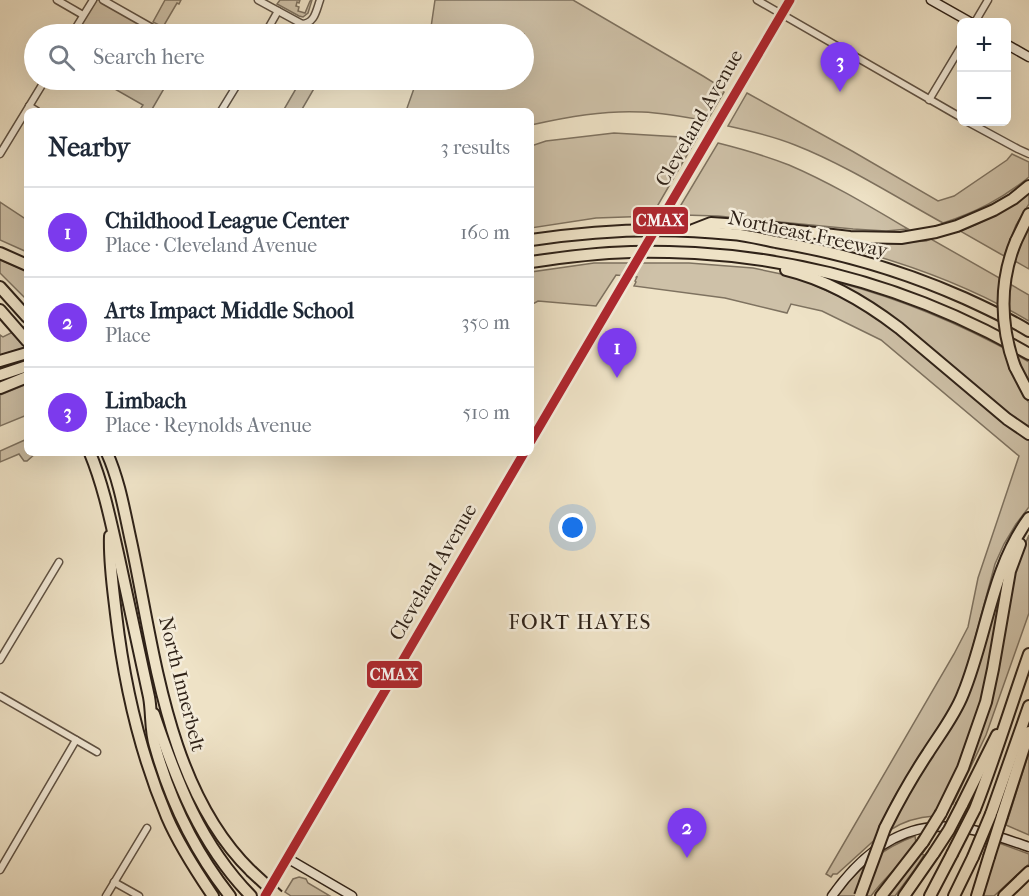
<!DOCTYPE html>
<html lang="en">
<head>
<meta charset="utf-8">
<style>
	body { margin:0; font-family:"IM FELL French Canon",serif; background:#f6f6f7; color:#1f2937 }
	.controls { position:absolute; right:18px; top:18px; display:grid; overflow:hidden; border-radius:9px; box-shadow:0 6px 24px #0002 }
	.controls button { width:54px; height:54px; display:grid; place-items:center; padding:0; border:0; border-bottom:2px solid #e0e1e3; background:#fff; color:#1f2937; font:30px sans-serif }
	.you { position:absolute; left:573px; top:528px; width:21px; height:21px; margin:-15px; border:4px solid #fff; border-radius:50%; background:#1a73e8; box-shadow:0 0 0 9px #1a73e833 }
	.badge { display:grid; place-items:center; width:39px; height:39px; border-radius:50%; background:#7c3aed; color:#fff; font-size:20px; font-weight:700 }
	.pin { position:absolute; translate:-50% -50px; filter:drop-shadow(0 2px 3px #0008) }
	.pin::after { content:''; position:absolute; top:32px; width:21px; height:18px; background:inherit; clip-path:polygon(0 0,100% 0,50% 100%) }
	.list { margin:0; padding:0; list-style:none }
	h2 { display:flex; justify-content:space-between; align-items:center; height:78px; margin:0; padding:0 24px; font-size:26px }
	h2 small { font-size:20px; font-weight:400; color:#747a83 }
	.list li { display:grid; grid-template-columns:39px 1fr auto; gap:18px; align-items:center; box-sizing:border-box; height:90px; padding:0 24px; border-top:2px solid #e0e1e3 }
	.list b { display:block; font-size:22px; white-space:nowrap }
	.list p { margin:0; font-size:20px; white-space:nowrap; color:#747a83 }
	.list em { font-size:20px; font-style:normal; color:#747a83 }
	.icon { flex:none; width:33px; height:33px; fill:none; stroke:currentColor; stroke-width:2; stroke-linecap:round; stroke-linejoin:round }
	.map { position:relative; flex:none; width:1029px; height:896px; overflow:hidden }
	.search { position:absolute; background:#fff; box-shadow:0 6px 24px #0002; left:24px; top:24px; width:510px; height:66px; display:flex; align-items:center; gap:15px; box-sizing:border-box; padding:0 21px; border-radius:33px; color:#747a83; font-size:22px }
	.panel { position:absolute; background:#fff; box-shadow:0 6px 24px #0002; left:24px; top:108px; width:510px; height:348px; border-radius:9px }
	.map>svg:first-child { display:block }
	.green { fill:#cec1a8; stroke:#7e7260; stroke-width:1.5 }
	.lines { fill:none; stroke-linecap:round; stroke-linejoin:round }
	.street-casing { stroke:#5f5244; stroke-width:9 }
	.secondary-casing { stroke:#2f2218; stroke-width:11 }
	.primary-casing { stroke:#2f2218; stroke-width:12 }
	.highway-casing { stroke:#2f2218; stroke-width:14 }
	.street { stroke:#f4ecda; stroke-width:6 }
	.secondary { stroke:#f4ecda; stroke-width:8 }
	.primary { stroke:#eee2c6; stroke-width:9 }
	.highway { stroke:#eee2c6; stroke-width:10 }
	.primary-bridge-casing { stroke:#2f2218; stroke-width:12; stroke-linecap:butt }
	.highway-bridge-casing { stroke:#2f2218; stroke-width:14; stroke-linecap:butt }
	.primary-bridge { stroke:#eee2c6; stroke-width:9 }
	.highway-bridge { stroke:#eee2c6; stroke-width:10 }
	.bus-1-casing { stroke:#f4ecda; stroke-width:14 }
	.bus-1 { stroke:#af272f; stroke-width:9 }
	.labels { text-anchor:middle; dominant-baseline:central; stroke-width:5; stroke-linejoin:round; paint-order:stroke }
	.street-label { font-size:20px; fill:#2f2218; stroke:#f4ecda }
	.neighbourhood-label { font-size:21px; letter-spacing:1.5px; fill:#2f2218; stroke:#f4ecda }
	.line-badge { stroke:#f4ecda; stroke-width:2 }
	.badge-label { font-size:16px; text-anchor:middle; font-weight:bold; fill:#fff }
</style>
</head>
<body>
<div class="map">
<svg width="1029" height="896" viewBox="0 0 1029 896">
	<rect width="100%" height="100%" fill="#eee2c6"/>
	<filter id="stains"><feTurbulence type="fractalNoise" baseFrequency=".00333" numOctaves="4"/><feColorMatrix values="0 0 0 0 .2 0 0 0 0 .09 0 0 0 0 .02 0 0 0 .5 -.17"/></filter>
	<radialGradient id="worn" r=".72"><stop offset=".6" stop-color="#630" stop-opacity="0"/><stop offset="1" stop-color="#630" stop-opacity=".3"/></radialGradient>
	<g class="green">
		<path d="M93 0H103L162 34H72Z"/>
		<path d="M165 0H181L179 4 177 3 163 27 153 22Z"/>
		<path d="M280 0H300L299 3 297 2 296 6 299 7 298 11 305 13 310 1 312 0 308 13 303 17 299 16 277 4Z"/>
		<path d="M435 0H573L703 76 716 84 724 92 707 121C686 117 664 113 642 112 605 110 567 117 531 125V111H406L417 80H524V34H430Z"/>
		<path d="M99 80H169L151 111H139L143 105Z"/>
		<path d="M301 80H319L301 111H283Z"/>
		<path d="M747 93 852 151 938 201 954 196 1007 160 1012 154 1029 162V177C1002 199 976 212 943 223 894 196 846 165 795 145 773 136 751 131 728 126Z"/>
		<path d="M614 133 697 138 655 210H678L718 143C742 149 766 156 789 165 831 183 869 206 908 229L886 231 853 229 718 216 683 215 596 218 531 228V146L546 141Z"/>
		<path d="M1029 193V204L1016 225 1004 256 960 231C986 221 1008 210 1029 193Z"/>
		<path d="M0 202 27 220V252L0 240Z"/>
		<path d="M1029 222V269L1013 260Z"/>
		<path d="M816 237C853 241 889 244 926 241L931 239 1029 295V321C963 282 890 257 815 240Z"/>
		<path d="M0 260 27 271V300L0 273Z"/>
		<path d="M594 263H689L753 268 786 275 805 281 852 302 878 317 1014 429 1029 440V507L1016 524 1004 544 995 564 968 664 961 687 944 720 914 764 892 801 879 828 880 835 837 874H833L831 877 826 874 954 654 968 627 978 578 1019 456 881 340 822 311 791 304 787 313 725 298 634 286 636 282 635 281 637 277 616 275 596 306 538 301 531 305V272Z"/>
		<path d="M837 282C905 300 968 327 1029 362V386L1013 365 1011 371 1029 403V430L836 284Z"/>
		<path d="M27 325V347L0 355V335L3 337Z"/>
		<path d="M27 384V415L0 426V395Z"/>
		<path d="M27 439V453H36L27 461H24L19 454 0 462V451Z"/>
		<path d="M1029 535V613L986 735 953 804 951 802 968 766 1017 563Z"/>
		<path d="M1002 578 1005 579 983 693 959 766 934 816C918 817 904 821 890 830L889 829 905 797 954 721Z"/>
		<path d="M1029 752V835L1006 825Z"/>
		<path d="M915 836 916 843C904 862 885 877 871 896H837C858 868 882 848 915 836Z"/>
		<path d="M928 843 929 844 922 854 924 855 915 869 895 896H887Z"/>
		<path d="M999 843 1029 854V864L994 896H982Z"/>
		<path d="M299 877 306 879 308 883 330 896H291L285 892 293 879Z"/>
	</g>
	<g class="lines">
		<defs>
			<g id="street">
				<path d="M57 0 83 15"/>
				<path d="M103 0 163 34"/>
				<path d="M258 0 302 24C315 23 316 11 320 0"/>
				<path d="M757 0 962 118"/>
				<path d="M975 22 988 0"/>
				<path d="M72 34 93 0"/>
				<path d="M265 34 278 11"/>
				<path d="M929 100 962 45"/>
				<path d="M29 106 37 111"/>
				<path d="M221 111 240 80"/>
				<path d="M968 122 1018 149 1029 154"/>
				<path d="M0 154 45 80"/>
				<path d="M0 660 59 562"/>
				<path d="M0 696 97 752"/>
				<path d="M0 870 76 740"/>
				<path d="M114 882 139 896"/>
				<path d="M106 896 147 828"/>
			</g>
			<g id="secondary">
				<path d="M931 0 970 22"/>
				<path d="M1006 44 1029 57"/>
				<path d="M287 858 352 896"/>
				<path d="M832 896C856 862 890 831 933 827 965 824 1000 837 1029 847"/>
			</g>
			<g id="primary">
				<path d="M673 199 790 0"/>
				<path d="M531 441 624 283"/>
				<path d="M265 896 524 453"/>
			</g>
			<g id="highway">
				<path d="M693 230 711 223 755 226 850 237 901 238 936 232 957 226 994 210 1013 199 1029 186"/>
				<path d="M531 240C597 230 665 227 731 234 746 235 761 239 776 242 842 253 903 271 964 298 986 308 1008 318 1029 331"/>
				<path d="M1016 241 1029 214"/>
				<path d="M0 253 27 265"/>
				<path d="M531 262C564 257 598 253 631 252 652 251 674 252 695 253 815 260 925 294 1029 354"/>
				<path d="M786 270C828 280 865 302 899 328L1007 419 1029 434"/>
				<path d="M0 287 27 317"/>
				<path d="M0 310 27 341"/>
				<path d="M0 361 27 353"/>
				<path d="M1015 367 1029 394"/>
				<path d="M0 375 27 366"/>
				<path d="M0 388 27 377"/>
				<path d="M90 453C104 487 111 523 119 558 129 604 139 651 149 697 152 713 150 730 155 746 170 800 195 852 230 896"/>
				<path d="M107 453C120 482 125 515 132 546 155 655 168 790 251 871"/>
				<path d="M110 536C109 562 113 588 116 614 124 683 140 753 167 817 179 845 196 871 213 896"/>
				<path d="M154 714C177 782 200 844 251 896"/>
				<path d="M962 805 997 735"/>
				<path d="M975 809C995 758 1011 705 1029 654"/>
				<path d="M941 813 963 768 986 702 993 669 1010 571 1020 544"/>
				<path d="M991 814 1029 706"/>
				<path d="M1002 816 1029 732"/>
				<path d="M885 828C898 802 912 777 928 753 940 734 955 715 963 694 987 636 991 570 1029 518"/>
				<path d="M881 896 923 842"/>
				<path d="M904 896 934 853"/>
				<path d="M930 896 952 854"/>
				<path d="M954 896 973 857"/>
				<path d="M977 896 989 857"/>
				<path d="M1004 896 1029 872"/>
			</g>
		</defs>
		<use href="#street" class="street-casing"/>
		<use href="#secondary" class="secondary-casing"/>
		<use href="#primary" class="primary-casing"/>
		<use href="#highway" class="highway-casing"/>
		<use href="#street" class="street"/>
		<use href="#secondary" class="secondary"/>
		<use href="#primary" class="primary"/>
		<use href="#highway" class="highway"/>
		<defs>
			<path id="primary-bridge" d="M624 283 673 199"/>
			<g id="highway-bridge">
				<path d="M1015 367C1000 326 999 282 1016 241"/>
				<path d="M923 842 941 813"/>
				<path d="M934 853 949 830 962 805"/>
				<path d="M952 854 975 809"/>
				<path d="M973 857 991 814"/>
				<path d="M989 857 1002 816"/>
				<path d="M251 871 278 896"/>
				<path d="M860 896 885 828"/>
			</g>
		</defs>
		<use href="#primary-bridge" class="primary-bridge-casing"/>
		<use href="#highway-bridge" class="highway-bridge-casing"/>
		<use href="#primary-bridge" class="primary-bridge"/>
		<use href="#highway-bridge" class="highway-bridge"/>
		<defs>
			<g id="bus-1">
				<path d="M531 441 790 0"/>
				<path d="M265 896 524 453"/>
			</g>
		</defs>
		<use href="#bus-1" class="bus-1-casing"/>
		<use href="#bus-1" class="bus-1"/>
	</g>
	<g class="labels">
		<g class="street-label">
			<text transform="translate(699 118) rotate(-60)">Cleveland Avenue</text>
			<text transform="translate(808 234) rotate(12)">Northeast Freeway</text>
			<text transform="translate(433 572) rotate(-60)">Cleveland Avenue</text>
			<text transform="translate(182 684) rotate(76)">North Innerbelt</text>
		</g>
		<g class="neighbourhood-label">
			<text x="580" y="622">FORT HAYES</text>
		</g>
	</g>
	<g class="line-badge">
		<rect x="632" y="206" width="57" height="29" rx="6" fill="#af272f"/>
		<rect x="366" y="660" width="57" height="29" rx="6" fill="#af272f"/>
	</g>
	<g class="badge-label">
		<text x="660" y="226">CMAX</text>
		<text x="394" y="680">CMAX</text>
	</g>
	<rect width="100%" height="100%" filter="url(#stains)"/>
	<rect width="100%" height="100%" fill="url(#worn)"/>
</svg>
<div class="controls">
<button>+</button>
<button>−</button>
</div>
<div class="you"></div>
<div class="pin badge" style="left:617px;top:378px">1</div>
<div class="pin badge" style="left:687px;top:858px">2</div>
<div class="pin badge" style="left:840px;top:92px">3</div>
<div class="search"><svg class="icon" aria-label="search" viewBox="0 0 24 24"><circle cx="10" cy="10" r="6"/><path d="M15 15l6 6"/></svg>Search here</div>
<section class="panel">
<h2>Nearby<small>3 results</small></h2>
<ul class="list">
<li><span class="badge">1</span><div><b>Childhood League Center</b><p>Place · Cleveland Avenue</p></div><em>160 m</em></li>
<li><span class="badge">2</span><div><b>Arts Impact Middle School</b><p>Place</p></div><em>350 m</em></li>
<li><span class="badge">3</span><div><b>Limbach</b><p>Place · Reynolds Avenue</p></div><em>510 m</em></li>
</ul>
</section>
</div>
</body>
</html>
